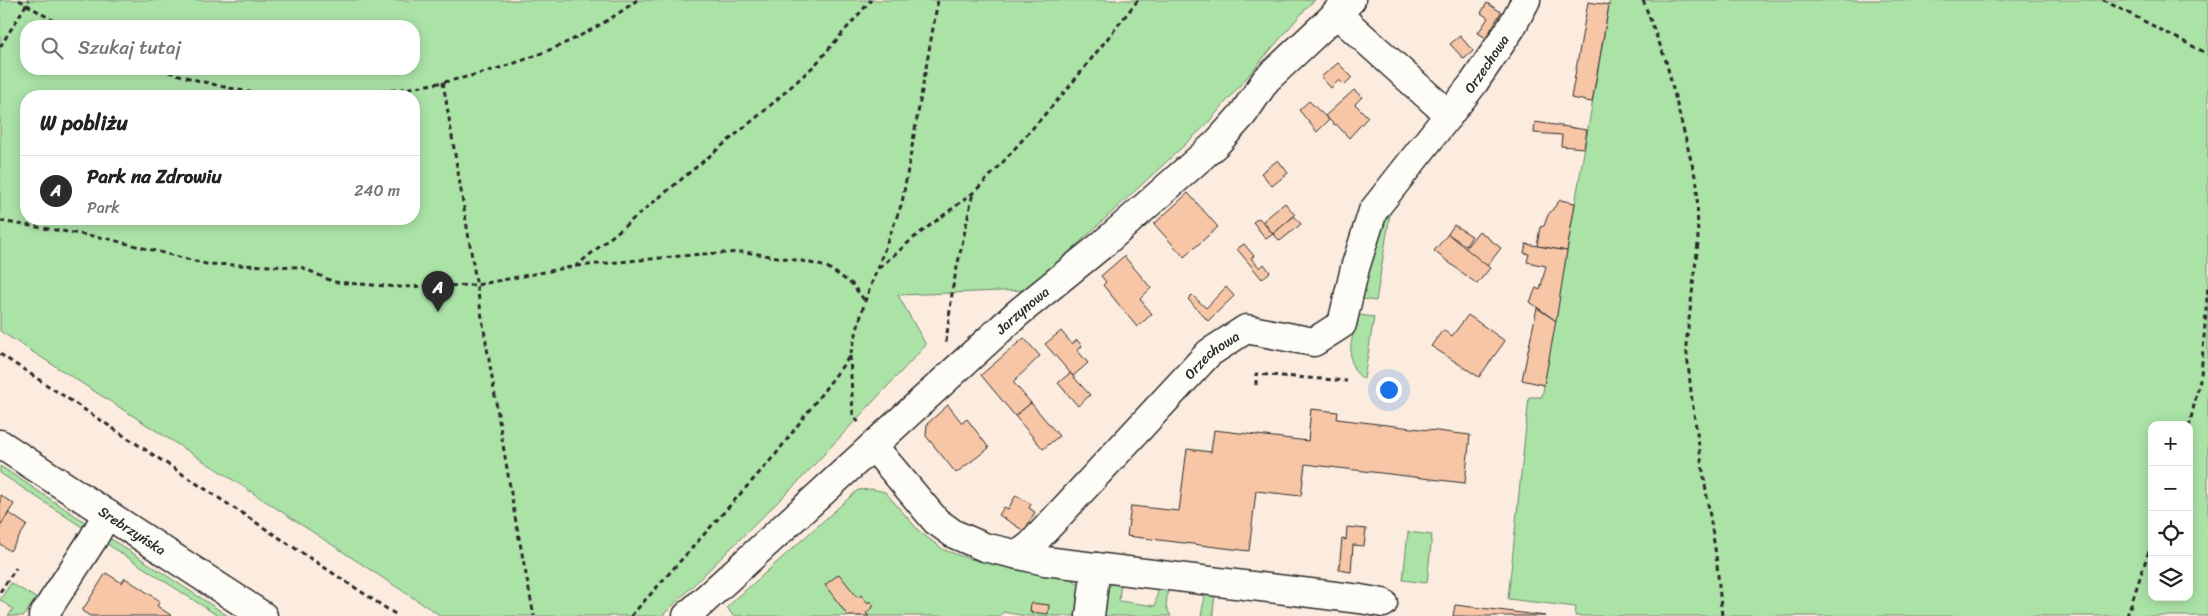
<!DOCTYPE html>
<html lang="pl">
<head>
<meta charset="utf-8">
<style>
	body { margin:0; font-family:Sriracha,sans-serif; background:#f2f2f2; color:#222 }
	.controls { position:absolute; right:15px; bottom:15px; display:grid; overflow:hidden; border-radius:10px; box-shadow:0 2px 12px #0003 }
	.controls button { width:45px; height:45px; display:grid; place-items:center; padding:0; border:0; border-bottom:1px solid #e0e0e0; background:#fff; color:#222; font:25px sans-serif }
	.you { position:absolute; left:1388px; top:389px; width:18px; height:18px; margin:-12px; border:4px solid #fff; border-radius:50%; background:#1a73e8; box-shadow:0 0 0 8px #1a73e833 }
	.badge { display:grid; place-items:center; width:32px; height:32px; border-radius:50%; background:#2b2b2b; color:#fff; font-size:16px; font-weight:700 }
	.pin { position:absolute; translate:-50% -41px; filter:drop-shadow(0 1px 2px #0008) }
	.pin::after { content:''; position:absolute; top:26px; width:18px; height:15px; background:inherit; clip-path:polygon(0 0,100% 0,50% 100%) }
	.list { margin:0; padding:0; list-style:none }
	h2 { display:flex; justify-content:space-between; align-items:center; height:65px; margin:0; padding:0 20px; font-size:21px }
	h2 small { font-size:16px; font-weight:400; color:#767676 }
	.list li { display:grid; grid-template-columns:32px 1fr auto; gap:15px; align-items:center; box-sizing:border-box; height:70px; padding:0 20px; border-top:1px solid #e0e0e0 }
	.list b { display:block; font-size:19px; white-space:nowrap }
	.list p { margin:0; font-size:16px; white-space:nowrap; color:#767676 }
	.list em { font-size:16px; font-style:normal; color:#767676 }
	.icon { flex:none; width:28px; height:28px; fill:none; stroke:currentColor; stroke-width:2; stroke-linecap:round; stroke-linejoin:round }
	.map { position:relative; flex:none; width:2208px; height:616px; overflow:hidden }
	.search { position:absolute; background:#fff; box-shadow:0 2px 12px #0003; left:20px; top:20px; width:400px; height:55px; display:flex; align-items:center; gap:12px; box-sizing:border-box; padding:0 18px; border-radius:20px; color:#767676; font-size:19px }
	.panel { position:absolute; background:#fff; box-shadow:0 2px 12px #0003; left:20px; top:90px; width:400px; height:135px; border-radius:20px }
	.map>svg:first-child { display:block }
	.green { fill:#abe3a7; stroke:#6b8769; fill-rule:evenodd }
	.building { fill:#f7c6a7; stroke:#2b2b2b }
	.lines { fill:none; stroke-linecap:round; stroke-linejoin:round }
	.minor-casing { stroke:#2b2b2b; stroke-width:31 }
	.path { stroke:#2b2b2b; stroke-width:3; stroke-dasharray:5 4; stroke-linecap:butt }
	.minor { stroke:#fdfcf7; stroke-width:28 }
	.labels { text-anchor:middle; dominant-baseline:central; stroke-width:5; stroke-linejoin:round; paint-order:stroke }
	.street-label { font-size:14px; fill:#2b2b2b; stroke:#fdfcf7 }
</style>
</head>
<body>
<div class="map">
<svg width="2208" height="616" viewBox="0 0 2208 616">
	<rect width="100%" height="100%" fill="#fbecdf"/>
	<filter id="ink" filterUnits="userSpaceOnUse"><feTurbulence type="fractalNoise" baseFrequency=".02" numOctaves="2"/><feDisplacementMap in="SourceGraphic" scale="10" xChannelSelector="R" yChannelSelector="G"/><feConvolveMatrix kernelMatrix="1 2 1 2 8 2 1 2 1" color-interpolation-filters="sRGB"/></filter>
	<g filter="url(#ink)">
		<g class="green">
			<path d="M0 0H1315L1308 6 1206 125 1028 290 898 295 926 345 799 481 662 616H441L227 476 0 331ZM26 26H414V69H26ZM26 96H414V219H26Z"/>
			<path d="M1610 0H2208V616H1575L1576 607 1508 599 1529 397H1542ZM2152 425H2189V597H2152Z"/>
			<path d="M1391 208 1376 301 1363 299 1360 296 1375 221Z"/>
			<path d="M1359 315 1374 317 1364 379C1342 366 1353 338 1356 318Z"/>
			<path d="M0 466 85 522V529L0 473Z"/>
			<path d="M872 489 885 492 920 532 944 550 970 559 1068 577 1079 584 1081 595 1079 616H1026L1003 612 1000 616H733L727 607 858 490Z"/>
			<path d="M1408 532 1432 535 1427 583 1403 580Z"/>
			<path d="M111 539 228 616H218L104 542Z"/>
			<path d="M1121 580 1119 601 1155 606 1159 585 1168 586 1166 607 1171 616H1103C1104 602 1104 582 1121 580Z"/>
			<path d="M11 583 36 598 24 616H8L13 609 0 600Z"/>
			<path d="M1206 591 1215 592 1213 613 1214 616H1201Z"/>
		</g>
		<g class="building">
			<path d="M1588 2 1609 5 1592 102 1571 98Z"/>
			<path d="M1487 3 1501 12 1486 38 1478 33 1488 18 1481 13Z"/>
			<path d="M1460 36 1473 51 1464 59 1450 44Z"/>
			<path d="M1338 63 1352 77 1344 85 1339 80 1331 88 1321 77Z"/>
			<path d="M1354 90 1362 97 1355 104 1368 117 1349 138 1336 124 1335 125 1325 116Z"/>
			<path d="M1309 101 1329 120 1317 132 1299 110Z"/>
			<path d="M1535 122 1587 130 1584 148 1561 146 1562 135 1534 133Z"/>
			<path d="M1278 160 1288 173 1272 186 1261 173Z"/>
			<path d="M1188 193 1218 227 1184 257 1154 224Z"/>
			<path d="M1560 200 1575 203 1567 251 1537 246 1540 227 1544 226 1548 215Z"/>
			<path d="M1285 203 1295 215 1273 234 1263 221Z"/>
			<path d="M1294 216 1301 224 1280 241 1273 234Z"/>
			<path d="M1259 218 1273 234 1266 239 1253 222Z"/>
			<path d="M1454 225 1472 236 1466 246 1448 234Z"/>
			<path d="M1479 231 1501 248 1487 266 1465 249Z"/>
			<path d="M1448 234 1490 268 1477 284 1434 251Z"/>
			<path d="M1244 244 1254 256 1251 258 1260 268 1264 264 1270 272 1262 279 1237 249Z"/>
			<path d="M1526 244 1567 251 1556 321 1530 302 1536 288 1540 290 1546 266 1527 262 1529 254 1524 253Z"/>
			<path d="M1124 256 1151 288 1140 299 1152 314 1137 327 1103 285 1106 282 1101 276Z"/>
			<path d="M1226 287 1234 296 1208 321 1188 299 1192 295 1206 308Z"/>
			<path d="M1537 308 1556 321 1544 385 1522 380Z"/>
			<path d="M1468 315 1505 341 1479 377 1431 346 1443 330 1452 336Z"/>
			<path d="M1061 331 1072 344 1077 340 1082 346 1077 350 1088 363 1073 376 1045 344Z"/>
			<path d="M1024 338 1040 356 1013 382 1031 403 1015 416 981 375Z"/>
			<path d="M1070 373 1090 395 1078 406 1058 383Z"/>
			<path d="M1031 403 1059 436 1043 449 1015 416Z"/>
			<path d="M948 405 962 423 967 419 989 448 956 473 926 436 927 424Z"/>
			<path d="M1311 409 1338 412 1337 419 1470 435 1465 483 1305 464 1301 496 1256 491 1249 551 1127 536 1131 506 1179 511 1187 449 1211 452 1214 430 1308 441Z"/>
			<path d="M0 495 14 504 0 526Z"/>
			<path d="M1016 495 1031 504 1029 508 1035 512 1024 531 999 515 1004 507 1008 509Z"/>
			<path d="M9 513 27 525 10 551 0 544V526Z"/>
			<path d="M1347 527 1366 529 1364 546 1353 545 1351 572 1339 570 1342 539 1346 540Z"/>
			<path d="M106 573 122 583 125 578 160 601 157 606 172 616H90L82 611Z"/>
			<path d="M839 574 858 598 861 595 868 603 870 601 874 606 866 613 869 616H848L825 585Z"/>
			<path d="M1031 603 1049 605 1048 614 1030 612Z"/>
			<path d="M1455 605 1506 611 1545 616H1453Z"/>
		</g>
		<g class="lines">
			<defs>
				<g id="minor">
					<path d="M1336 13 1449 115"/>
					<path id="s1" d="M0 444 263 616"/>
					<path d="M873 446 936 521 954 534 984 547 1045 561 1360 599 1383 603"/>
					<path id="s2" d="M1018 555 1031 545 1209 353 1246 329 1314 342 1342 324 1355 268 1373 211 1473 84 1511 28 1526 0"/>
					<path d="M43 616 93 539 107 514"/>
					<path id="s3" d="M687 616 1018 313 1103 244 1217 143 1243 114 1266 80 1351 0"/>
					<path d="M1090 616 1096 567"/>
				</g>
			</defs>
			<use href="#minor" class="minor-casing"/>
			<g class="path">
				<path d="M19 0 62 26"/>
				<path d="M1643 0 1666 61 1697 184 1698 243 1686 345 1692 401 1716 555 1722 616"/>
				<path d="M2103 0 2208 54"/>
				<path d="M0 47 29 0"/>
				<path d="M160 69C193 80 236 91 270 95 286 97 304 95 320 95 426 94 551 66 637 0"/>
				<path d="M443 82 515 517 534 616"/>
				<path d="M0 221 105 238 206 264 301 267 334 282 399 287 476 285 576 266 763 112 815 65 871 0"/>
				<path d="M577 266 702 254 745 252 802 261 827 267 852 284 865 301"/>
				<path d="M879 268 916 236 973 193 996 170 1069 87 1138 0"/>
				<path d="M946 342 953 286 973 193"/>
				<path d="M0 354 398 616"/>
				<path d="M850 356 853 415 859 423"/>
				<path d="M1256 385V374L1347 381"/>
				<path d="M2189 427 2201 375 2208 286"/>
				<path d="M0 592 16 568"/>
				<path d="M631 616 776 454 850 356 865 301 902 203 938 0"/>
				<path d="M2127 616 2152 542"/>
			</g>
			<use href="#minor" class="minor"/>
		</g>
	</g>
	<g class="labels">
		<g class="street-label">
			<text stroke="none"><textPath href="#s2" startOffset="728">Orzechowa</textPath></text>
			<text stroke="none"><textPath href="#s3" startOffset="454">Jarzynowa</textPath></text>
			<text stroke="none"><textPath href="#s2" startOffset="279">Orzechowa</textPath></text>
			<text stroke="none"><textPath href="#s1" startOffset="158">Srebrzyńska</textPath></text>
		</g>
	</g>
</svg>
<div class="controls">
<button>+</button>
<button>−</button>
<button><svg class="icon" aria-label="locate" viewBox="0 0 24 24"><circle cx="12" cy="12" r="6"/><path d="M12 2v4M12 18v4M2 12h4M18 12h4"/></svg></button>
<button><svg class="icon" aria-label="layers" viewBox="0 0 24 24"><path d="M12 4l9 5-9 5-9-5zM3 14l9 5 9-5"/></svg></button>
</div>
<div class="you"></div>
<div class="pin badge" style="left:438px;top:312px">A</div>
<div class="search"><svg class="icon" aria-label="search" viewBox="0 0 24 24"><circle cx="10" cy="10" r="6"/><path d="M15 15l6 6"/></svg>Szukaj tutaj</div>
<section class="panel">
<h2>W pobliżu<small></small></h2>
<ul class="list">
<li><span class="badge">A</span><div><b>Park na Zdrowiu</b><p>Park</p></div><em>240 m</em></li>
</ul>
</section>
</div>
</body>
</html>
